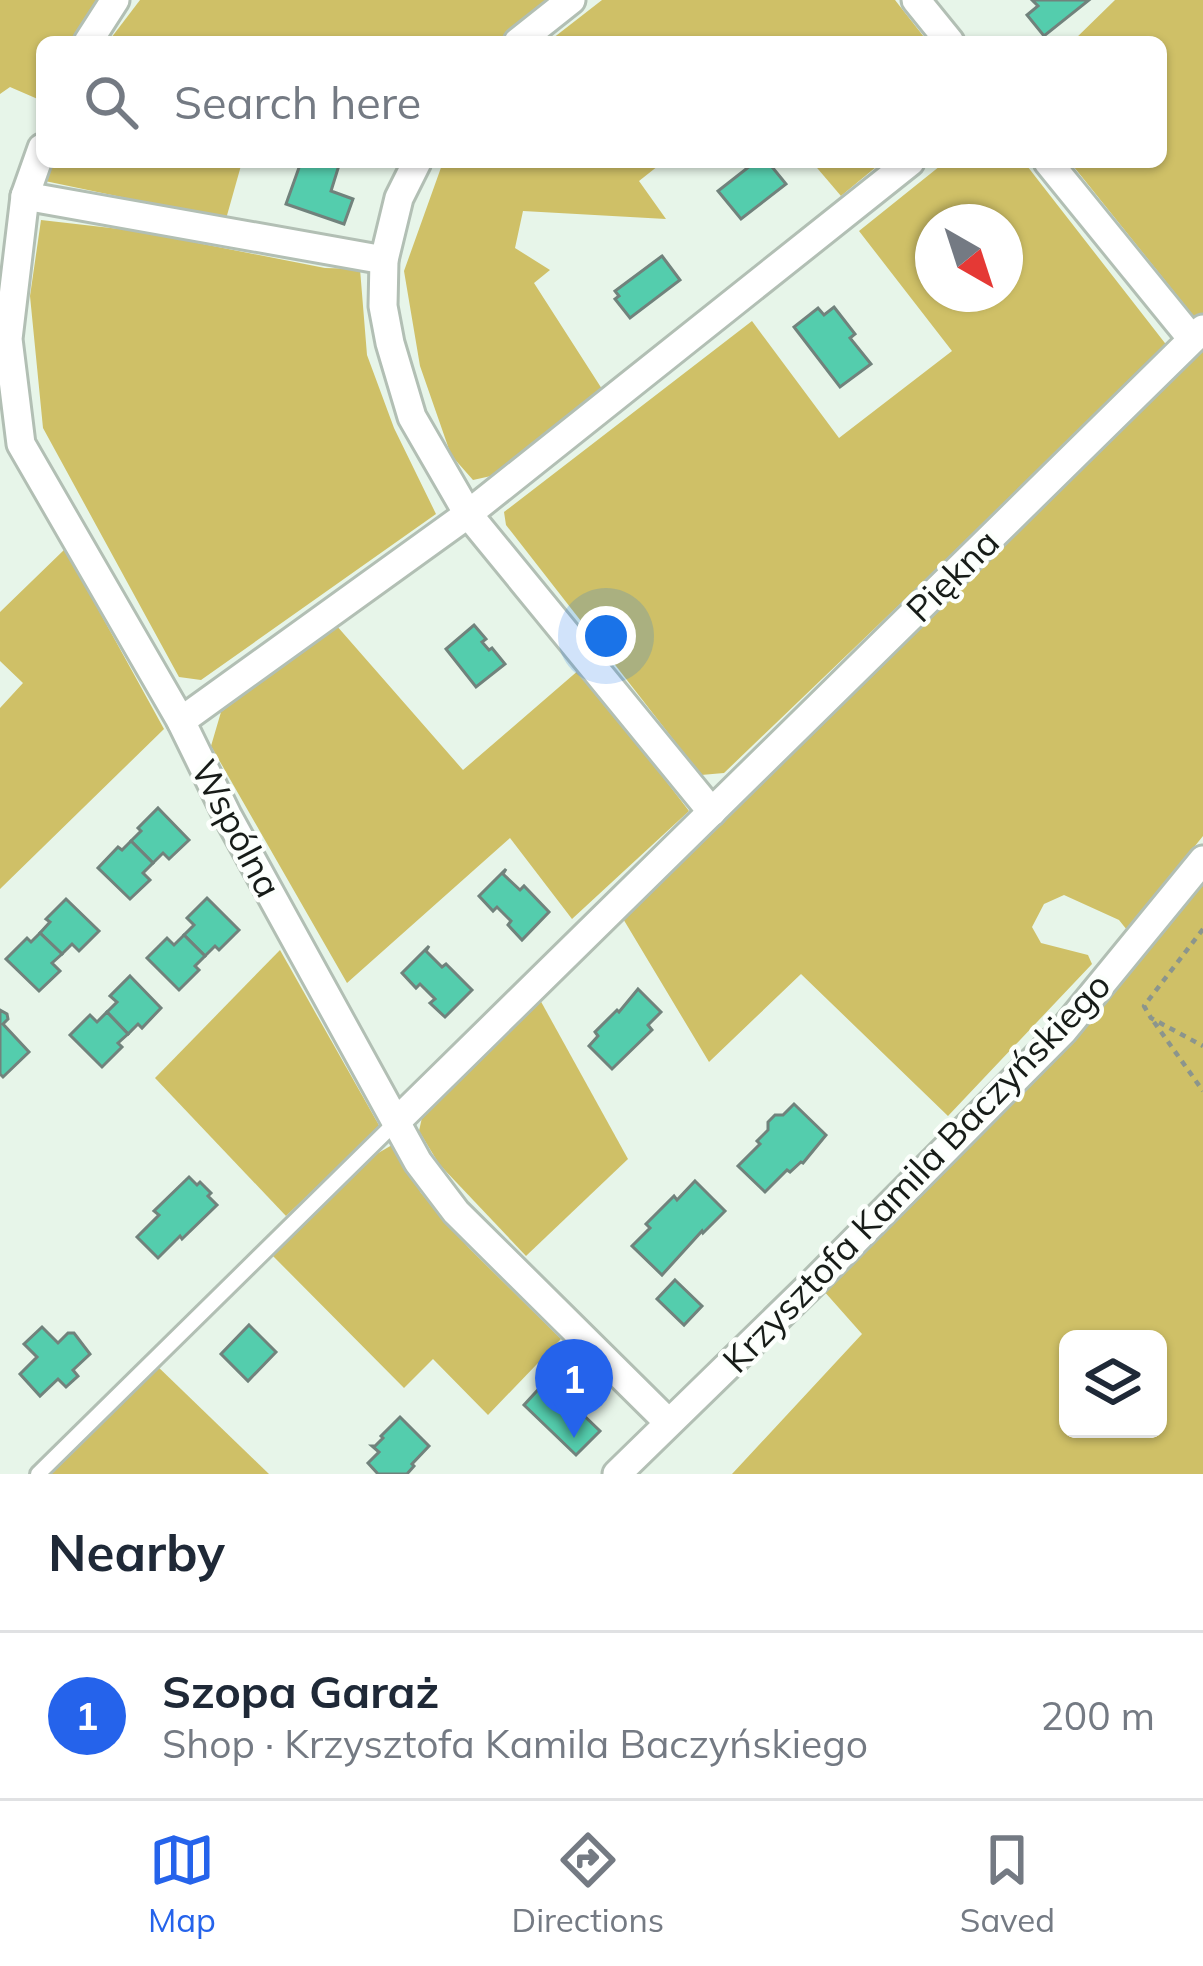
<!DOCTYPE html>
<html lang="en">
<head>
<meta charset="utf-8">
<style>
	body { margin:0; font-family:Mulish,sans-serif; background:#f2f2f3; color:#1f2937 }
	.controls { position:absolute; right:36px; bottom:36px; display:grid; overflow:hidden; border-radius:18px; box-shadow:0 3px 9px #0004 }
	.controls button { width:108px; height:108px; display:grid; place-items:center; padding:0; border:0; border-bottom:3px solid #e0e1e3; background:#fff; color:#1f2937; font:60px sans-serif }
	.compass { position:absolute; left:915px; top:204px; width:108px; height:108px; border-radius:50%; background:#fff; box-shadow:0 3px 9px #0004; rotate:141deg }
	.you { position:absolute; left:606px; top:636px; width:42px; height:42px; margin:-30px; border:9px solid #fff; border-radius:50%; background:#1a73e8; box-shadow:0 0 0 18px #1a73e833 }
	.badge { display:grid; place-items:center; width:78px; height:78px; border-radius:50%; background:#2563eb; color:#fff; font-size:39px; font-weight:700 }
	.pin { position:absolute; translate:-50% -99px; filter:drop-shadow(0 3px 6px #0008) }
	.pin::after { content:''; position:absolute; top:63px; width:42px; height:36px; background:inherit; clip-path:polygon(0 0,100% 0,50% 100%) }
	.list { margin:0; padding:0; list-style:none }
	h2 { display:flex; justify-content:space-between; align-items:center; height:156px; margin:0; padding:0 48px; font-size:51px }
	h2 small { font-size:39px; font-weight:400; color:#747a83 }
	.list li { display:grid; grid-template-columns:78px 1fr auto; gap:36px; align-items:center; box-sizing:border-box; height:168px; padding:0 48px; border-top:3px solid #e0e1e3 }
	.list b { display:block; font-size:45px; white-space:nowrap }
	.list p { margin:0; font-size:39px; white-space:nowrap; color:#747a83 }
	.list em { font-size:39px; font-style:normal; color:#747a83 }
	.icon { flex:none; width:66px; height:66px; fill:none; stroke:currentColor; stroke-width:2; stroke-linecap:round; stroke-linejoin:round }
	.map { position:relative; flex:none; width:1203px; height:1474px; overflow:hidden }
	.search { position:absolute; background:#fff; box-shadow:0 3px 9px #0004; left:36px; right:36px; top:36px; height:132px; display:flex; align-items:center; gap:30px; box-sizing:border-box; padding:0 42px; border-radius:18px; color:#747a83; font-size:45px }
	.sheet { height:324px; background:#fff }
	nav { display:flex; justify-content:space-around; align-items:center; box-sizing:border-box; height:168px; border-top:3px solid #e0e1e3; background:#fff; font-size:33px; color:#747a83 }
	nav a { display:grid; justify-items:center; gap:6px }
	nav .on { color:#2563eb }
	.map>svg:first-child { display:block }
	.green { fill:#cfc067; fill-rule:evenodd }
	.building { fill:#54cdad; stroke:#71827c; stroke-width:3 }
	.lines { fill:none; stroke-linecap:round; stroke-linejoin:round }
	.lane-casing { stroke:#b2bfb4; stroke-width:20 }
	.street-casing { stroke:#b2bfb4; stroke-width:33 }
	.path { stroke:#8b958d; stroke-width:4.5; stroke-dasharray:6 6; stroke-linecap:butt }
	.lane { stroke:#fff; stroke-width:14 }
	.street { stroke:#fff; stroke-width:27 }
	.labels { text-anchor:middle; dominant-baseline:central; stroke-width:9; stroke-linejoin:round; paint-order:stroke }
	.street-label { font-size:36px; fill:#171c18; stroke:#fcfffc }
</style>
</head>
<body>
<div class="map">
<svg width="1203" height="1474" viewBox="0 0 1203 1474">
	<rect width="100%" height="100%" fill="#e7f5e9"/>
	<g class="green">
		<path d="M0 0H104L77 42H42L40 100 10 87 0 94Z"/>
		<path d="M140 0H550L495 42H108Z"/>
		<path d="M602 0H895L928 42H548Z"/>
		<path d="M1115 0H1203V313L1196 319 1070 162H1161V42H1072Z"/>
		<path d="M53 162H242L226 219 45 181Z"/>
		<path d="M443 162H663L639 181 666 219 523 211 515 248 550 270 534 283 602 389 491 476 473 480 451 455 420 366 404 271Z"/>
		<path d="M812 162H882L841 196Z"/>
		<path d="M945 162H1024L1168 347 724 773 701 775 506 525 504 512 752 321 839 438 952 351 859 231ZM933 222H1005V294H933Z"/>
		<path d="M41 220 137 231 325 268 360 269 367 355 394 428 436 514 201 680 179 677 43 428 30 296Z"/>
		<path d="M1203 348V836L1127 930 1119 920 1064 895 1044 904 1032 927 1041 943 1088 955 1092 964 948 1116 801 974 709 1062 622 917Z"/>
		<path d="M65 549 164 729 0 889V708L23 683 0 661V612Z"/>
		<path d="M336 625 463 770 580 669 689 811 572 919 510 838 347 983 211 746 221 712Z"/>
		<path d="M1203 875V1474H732L862 1334 815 1281ZM1068 1339H1158V1429H1068Z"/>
		<path d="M280 950 380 1127 286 1216 155 1078Z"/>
		<path d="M539 998 628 1159 526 1256 439 1164 419 1131 423 1113Z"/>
		<path d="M392 1145 421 1193 469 1248 561 1339 488 1415 433 1359 404 1388 270 1253 368 1159Z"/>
		<path d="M153 1362 269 1474H47Z"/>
	</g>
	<g class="building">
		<path d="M1032 0H1089L1044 36 1027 15 1038 6Z"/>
		<path d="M301 162H340L331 191 353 199 344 224 286 204Z"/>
		<path d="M755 162H768L786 184 741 219 718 191Z"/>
		<path d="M662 256 680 280 630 318 615 299 619 296 615 291Z"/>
		<path d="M834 307 855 334 850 338 871 364 840 387 794 327 818 308 824 315Z"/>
		<path d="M474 625 486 639 482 642 489 650 492 648 505 664 476 687 446 649Z"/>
		<path d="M158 808 189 840 169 859 163 853 153 863 131 841 141 831 138 828Z"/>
		<path d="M131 841 153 863 143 873 150 880 130 899 98 868 118 847 122 850Z"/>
		<path d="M506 869 503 874 520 890 524 886 549 912 522 940 508 925 511 921 497 907 493 911 479 896Z"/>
		<path d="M207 898 239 930 219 950 215 946 205 956 184 935 194 925 187 918Z"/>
		<path d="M66 899 99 931 79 951 72 944 62 954 40 933 50 922 46 919Z"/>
		<path d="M40 933 62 954 52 963 60 971 39 991 6 959 27 938 31 942Z"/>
		<path d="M184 935 205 956 195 966 199 970 179 990 147 958 167 938 174 945Z"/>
		<path d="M429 946 426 951 442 967 446 964 472 990 445 1017 430 1003 435 999 420 984 416 988 402 973Z"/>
		<path d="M130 976 161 1008 142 1028 138 1024 128 1034 107 1012 117 1002 110 996Z"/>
		<path d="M638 989 661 1012 648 1025 652 1030 612 1069 589 1046 598 1036 595 1032 617 1010 619 1012Z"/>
		<path d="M0 1010 7 1014 8 1019 3 1024 29 1052 3 1077 0 1074Z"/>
		<path d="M107 1012 128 1034 118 1043 122 1047 102 1067 70 1035 90 1015 97 1022Z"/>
		<path d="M794 1104 826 1135 803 1163 801 1162 790 1172 787 1170 765 1192 738 1166 760 1144 757 1141 768 1130V1122L775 1115H783Z"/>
		<path d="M189 1177 197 1185 200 1182 211 1193 208 1196 217 1205 182 1239 180 1236 158 1258 137 1237 159 1215 154 1211Z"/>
		<path d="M695 1181 725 1211 703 1233 702 1231 662 1275 632 1246 650 1228 646 1224 674 1196 677 1200Z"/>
		<path d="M675 1280 702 1306 684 1325 657 1299Z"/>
		<path d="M249 1325 276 1352 248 1381 221 1354Z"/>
		<path d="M42 1327 58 1343 68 1333H74L90 1354 73 1370 78 1376 66 1387 58 1379 40 1396 20 1374 37 1357 24 1344Z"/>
		<path d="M547 1380 600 1431 576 1455 524 1405Z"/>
		<path d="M400 1417 429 1446 412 1464 414 1466 407 1474H378L368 1463 379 1452 372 1446H375L383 1438 381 1436Z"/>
	</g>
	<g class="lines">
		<defs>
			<path id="lane" d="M38 1474 397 1121"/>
			<g id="street">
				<path d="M916 0 950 42"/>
				<path d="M88 42 115 0"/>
				<path d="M518 42 571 0"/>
				<path d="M42 148 25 196 8 339 21 444 181 721 227 815 418 1162 456 1212 668 1422"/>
				<path d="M417 162 399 198 384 260 383 306 390 343 412 417 468 514 712 812"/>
				<path d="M1048 162 1192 339"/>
				<path d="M25 196 384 260"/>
				<path d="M181 721 468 514 910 162"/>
				<path d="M397 1121 1203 329"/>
				<path d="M617 1474 815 1281 1063 1031 1203 860"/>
			</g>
		</defs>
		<use href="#lane" class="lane-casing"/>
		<use href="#street" class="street-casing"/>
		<g class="path">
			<path d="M1203 929 1144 1006 1151 1018 1203 1046"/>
			<path d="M1154 1022 1203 1091"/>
		</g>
		<use href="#lane" class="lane"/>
		<use href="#street" class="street"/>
	</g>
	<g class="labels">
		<g class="street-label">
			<text transform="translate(952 575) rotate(-45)">Piękna</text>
			<text transform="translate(237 828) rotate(62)">Wspólna</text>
			<text transform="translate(916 1172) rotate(-46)">Krzysztofa Kamila Baczyńskiego</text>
		</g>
	</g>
</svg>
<div class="controls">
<button><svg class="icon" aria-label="layers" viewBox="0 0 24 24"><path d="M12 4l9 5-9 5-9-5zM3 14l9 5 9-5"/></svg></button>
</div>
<svg class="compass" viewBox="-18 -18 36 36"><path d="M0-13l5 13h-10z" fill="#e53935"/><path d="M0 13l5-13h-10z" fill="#747a83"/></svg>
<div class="you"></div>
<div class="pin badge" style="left:574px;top:1438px">1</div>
<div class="search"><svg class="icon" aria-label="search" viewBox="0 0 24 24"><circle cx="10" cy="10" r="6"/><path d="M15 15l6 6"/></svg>Search here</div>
</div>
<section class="sheet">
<h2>Nearby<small></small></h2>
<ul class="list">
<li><span class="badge">1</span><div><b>Szopa Garaż</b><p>Shop · Krzysztofa Kamila Baczyńskiego</p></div><em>200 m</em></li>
</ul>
</section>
<nav>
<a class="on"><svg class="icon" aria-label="map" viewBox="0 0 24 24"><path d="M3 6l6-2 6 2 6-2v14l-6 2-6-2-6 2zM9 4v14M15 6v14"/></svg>Map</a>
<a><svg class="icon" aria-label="directions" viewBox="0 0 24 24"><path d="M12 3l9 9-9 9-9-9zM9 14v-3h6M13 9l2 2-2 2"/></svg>Directions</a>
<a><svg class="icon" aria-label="saved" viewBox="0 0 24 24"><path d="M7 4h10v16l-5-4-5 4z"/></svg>Saved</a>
</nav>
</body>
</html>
